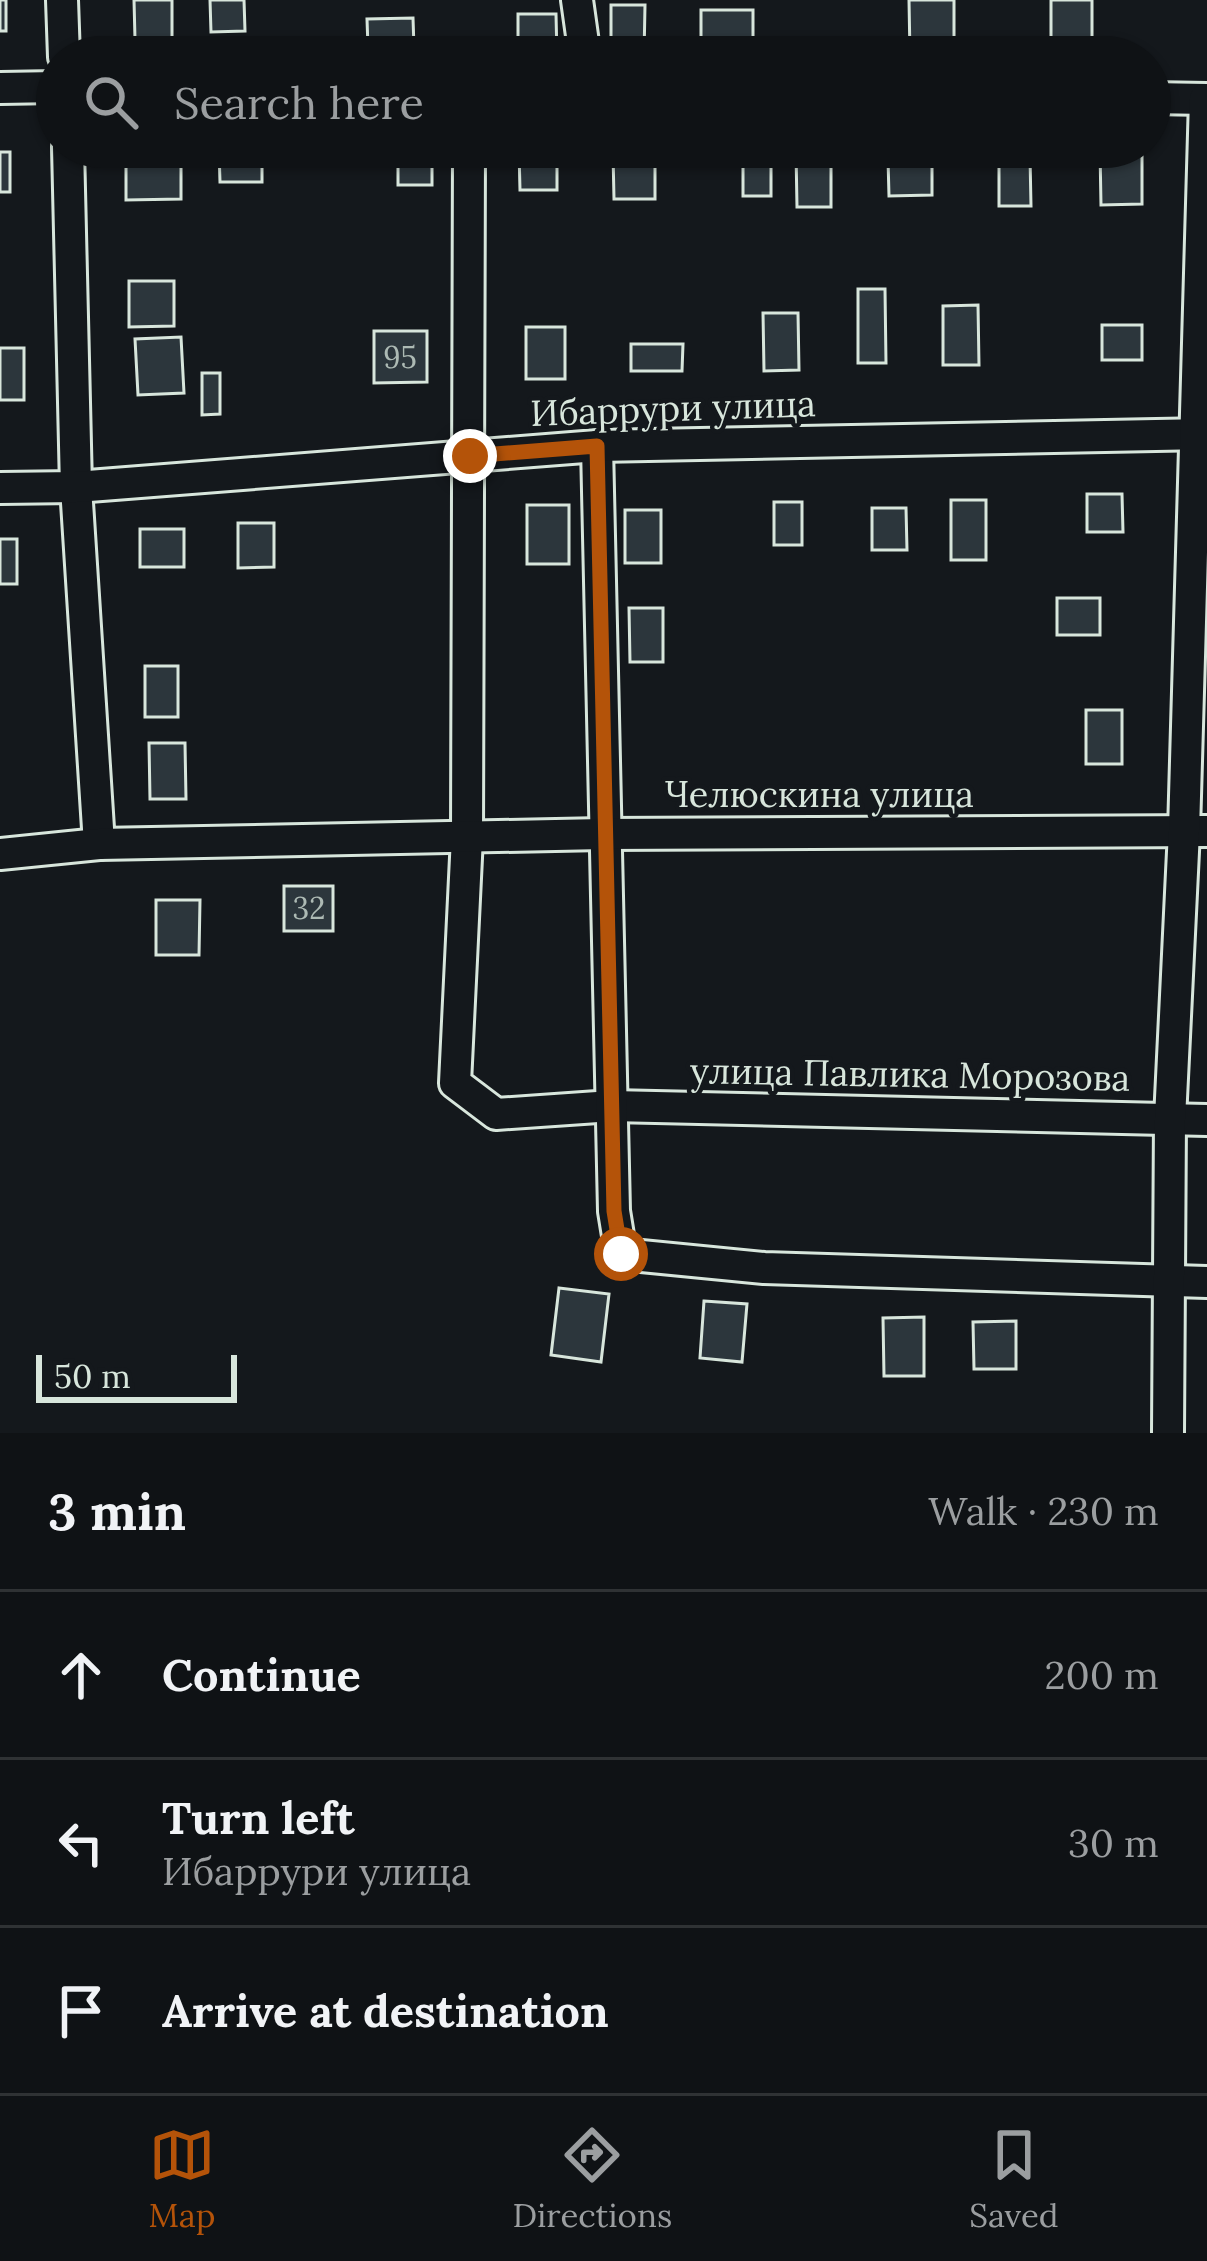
<!DOCTYPE html>
<html lang="en">
<head>
<meta charset="utf-8">
<style>
	body { margin:0; font-family:Lora,serif; background:#181b1e; color:#f1f3f6 }
	.scale { position:absolute; left:36px; bottom:30px; width:201px; box-sizing:border-box; padding-left:12px; border:6px solid #d8e6dc; border-top:0; font-size:33px; line-height:42px; white-space:nowrap; color:#d8e6dc; -webkit-text-stroke:9px #14181c; paint-order:stroke }
	.stop { position:absolute; width:36px; height:36px; margin:-27px; border:9px solid #b45309; border-radius:50%; background:#fff }
	.stop.end { background:#b45309; border-color:#fff; box-shadow:0 3px 12px #0008 }
	.list { margin:0; padding:0; list-style:none }
	h2 { display:flex; justify-content:space-between; align-items:center; height:156px; margin:0; padding:0 48px; font-size:51px }
	h2 small { font-size:39px; font-weight:400; color:#9b9ea0 }
	.list li { display:grid; grid-template-columns:78px 1fr auto; gap:36px; align-items:center; box-sizing:border-box; height:168px; padding:0 48px; border-top:3px solid #2f3234 }
	.list b { display:block; font-size:45px; white-space:nowrap }
	.list p { margin:0; font-size:39px; white-space:nowrap; color:#9b9ea0 }
	.list em { font-size:39px; font-style:normal; color:#9b9ea0 }
	.icon { flex:none; width:66px; height:66px; fill:none; stroke:currentColor; stroke-width:2; stroke-linecap:round; stroke-linejoin:round }
	.map { position:relative; flex:none; width:1207px; height:1433px; overflow:hidden }
	.search { position:absolute; background:#0f1215; box-shadow:0 3px 9px #0004; left:36px; right:36px; top:36px; height:132px; display:flex; align-items:center; gap:30px; box-sizing:border-box; padding:0 42px; border-radius:66px; color:#9b9ea0; font-size:45px }
	.sheet { height:660px; background:#0f1215 }
	nav { display:flex; justify-content:space-around; align-items:center; box-sizing:border-box; height:168px; border-top:3px solid #2f3234; background:#0f1215; font-size:33px; color:#9b9ea0 }
	nav a { display:grid; justify-items:center; gap:6px }
	nav .on { color:#b45309 }
	.map>svg:first-child { display:block }
	.building { fill:#2c363c; stroke:#d8e6dc; stroke-width:3 }
	.lines { fill:none; stroke-linecap:round; stroke-linejoin:round }
	.minor-casing { stroke:#d8e6dc; stroke-width:36 }
	.minor { stroke:#14181c; stroke-width:30 }
	.route { stroke:#b45309; stroke-width:15 }
	.labels { text-anchor:middle; dominant-baseline:central; stroke-width:9; stroke-linejoin:round; paint-order:stroke }
	.number-label { font-size:30px; fill:#adbab4 }
	.street-label { font-size:36px; fill:#d8e6dc; stroke:#14181c }
</style>
</head>
<body>
<div class="map">
<svg width="1207" height="1433" viewBox="0 0 1207 1433">
	<rect width="100%" height="100%" fill="#14181c"/>
	<g class="building">
		<rect x="0" y="0" width="6" height="31"/>
		<path d="M134 0H172V39H135Z"/>
		<path d="M210 0H244L245 31 211 32Z"/>
		<path d="M909 0H954V55H910Z"/>
		<rect x="1051" y="0" width="41" height="52"/>
		<path d="M611 5H645L644 57H611Z"/>
		<rect x="701" y="10" width="52" height="35"/>
		<path d="M518 14H556L557 57H518Z"/>
		<path d="M413 18 414 48H368L367 19Z"/>
		<path d="M219 150H262V182H220Z"/>
		<path d="M519 150H557V190H520Z"/>
		<path d="M1100 150H1142V204L1101 205Z"/>
		<rect x="398" y="151" width="34" height="34"/>
		<path d="M831 151V207H797L796 152Z"/>
		<rect x="0" y="152" width="10" height="40"/>
		<path d="M613 153H655V199H614Z"/>
		<rect x="743" y="153" width="28" height="43"/>
		<path d="M126 154H181V199L126 200Z"/>
		<path d="M999 157H1030L1031 206H999Z"/>
		<path d="M932 158V195L889 196 888 159Z"/>
		<path d="M129 281H174V326L129 327Z"/>
		<path d="M858 289H885L886 363H858Z"/>
		<path d="M978 305 979 365H943V306Z"/>
		<path d="M763 313H798L799 370 764 371Z"/>
		<rect x="1102" y="325" width="40" height="35"/>
		<rect x="526" y="327" width="39" height="52"/>
		<path d="M374 331H427V382L374 383Z"/>
		<path d="M181 337 184 393 138 395 135 339Z"/>
		<path d="M631 344H683L682 371H631Z"/>
		<rect x="0" y="348" width="24" height="52"/>
		<path d="M202 373H220V414L202 415Z"/>
		<path d="M1087 494H1122L1123 532H1087Z"/>
		<rect x="951" y="500" width="35" height="60"/>
		<rect x="774" y="502" width="28" height="43"/>
		<rect x="527" y="505" width="42" height="59"/>
		<path d="M872 508H906L907 550H872Z"/>
		<rect x="625" y="510" width="36" height="53"/>
		<path d="M238 523H274V567L238 568Z"/>
		<rect x="140" y="529" width="44" height="38"/>
		<rect x="0" y="539" width="17" height="45"/>
		<rect x="1057" y="598" width="43" height="37"/>
		<path d="M629 608H663V662H630Z"/>
		<rect x="145" y="666" width="33" height="51"/>
		<rect x="1086" y="710" width="36" height="54"/>
		<path d="M149 743H185L186 799H150Z"/>
		<rect x="284" y="886" width="49" height="45"/>
		<path d="M156 900H200L199 955H156Z"/>
		<path d="M559 1288 609 1294 601 1362 551 1355Z"/>
		<path d="M704 1301 747 1304 742 1362 700 1358Z"/>
		<path d="M924 1317V1376H884L883 1318Z"/>
		<path d="M1016 1321V1369H974L973 1322Z"/>
	</g>
	<g class="lines">
		<defs>
			<g id="minor">
				<path d="M62 0 64 57"/>
				<path d="M577 0 585 57"/>
				<path d="M0 88 57 87"/>
				<path d="M1150 98 1207 99"/>
				<path d="M68 147 76 487 99 844"/>
				<path d="M469 147 467 837 455 1083 496 1114 612 1106 1207 1120"/>
				<path d="M597 446 614 1211 621 1254 764 1268 1207 1282"/>
				<path d="M0 488 76 487 597 446 1207 434"/>
				<path d="M0 854 99 844 603 834 1207 831"/>
				<path d="M1168 1433 1170 1119 1184 831 1205 99"/>
			</g>
		</defs>
		<use href="#minor" class="minor-casing"/>
		<use href="#minor" class="minor"/>
	</g>
	<g class="lines">
		<path class="route" d="M470 456 597 446 614 1211 621 1254"/>
	</g>
	<g class="labels">
		<g class="number-label">
			<text x="400" y="357">95</text>
			<text x="309" y="908">32</text>
		</g>
		<g class="street-label">
			<text transform="translate(673 408) rotate(-2)">Ибаррури улица</text>
			<text x="819" y="794">Челюскина улица</text>
			<text transform="translate(910 1074) rotate(1)">улица Павлика Морозова</text>
		</g>
	</g>
</svg>
<div class="scale">50 m</div>
<div class="stop" style="left:621px;top:1254px"></div>
<div class="stop end" style="left:470px;top:456px"></div>
<div class="search"><svg class="icon" aria-label="search" viewBox="0 0 24 24"><circle cx="10" cy="10" r="6"/><path d="M15 15l6 6"/></svg>Search here</div>
</div>
<section class="sheet">
<h2>3 min<small>Walk · 230 m</small></h2>
<ul class="list">
<li><svg class="icon" aria-label="ahead" viewBox="0 0 24 24"><path d="M12 20V5M6 11l6-6 6 6"/></svg><div><b>Continue</b></div><em>200 m</em></li>
<li><svg class="icon" aria-label="left" viewBox="0 0 24 24"><path d="M17 20v-9H6M10 6l-5 5 5 5"/></svg><div><b>Turn left</b><p>Ибаррури улица</p></div><em>30 m</em></li>
<li><svg class="icon" aria-label="arrive" viewBox="0 0 24 24"><path d="M6 21V4h12l-3 4 3 4H6"/></svg><div><b>Arrive at destination</b></div></li>
</ul>
</section>
<nav>
<a class="on"><svg class="icon" aria-label="map" viewBox="0 0 24 24"><path d="M3 6l6-2 6 2 6-2v14l-6 2-6-2-6 2zM9 4v14M15 6v14"/></svg>Map</a>
<a><svg class="icon" aria-label="directions" viewBox="0 0 24 24"><path d="M12 3l9 9-9 9-9-9zM9 14v-3h6M13 9l2 2-2 2"/></svg>Directions</a>
<a><svg class="icon" aria-label="saved" viewBox="0 0 24 24"><path d="M7 4h10v16l-5-4-5 4z"/></svg>Saved</a>
</nav>
</body>
</html>
